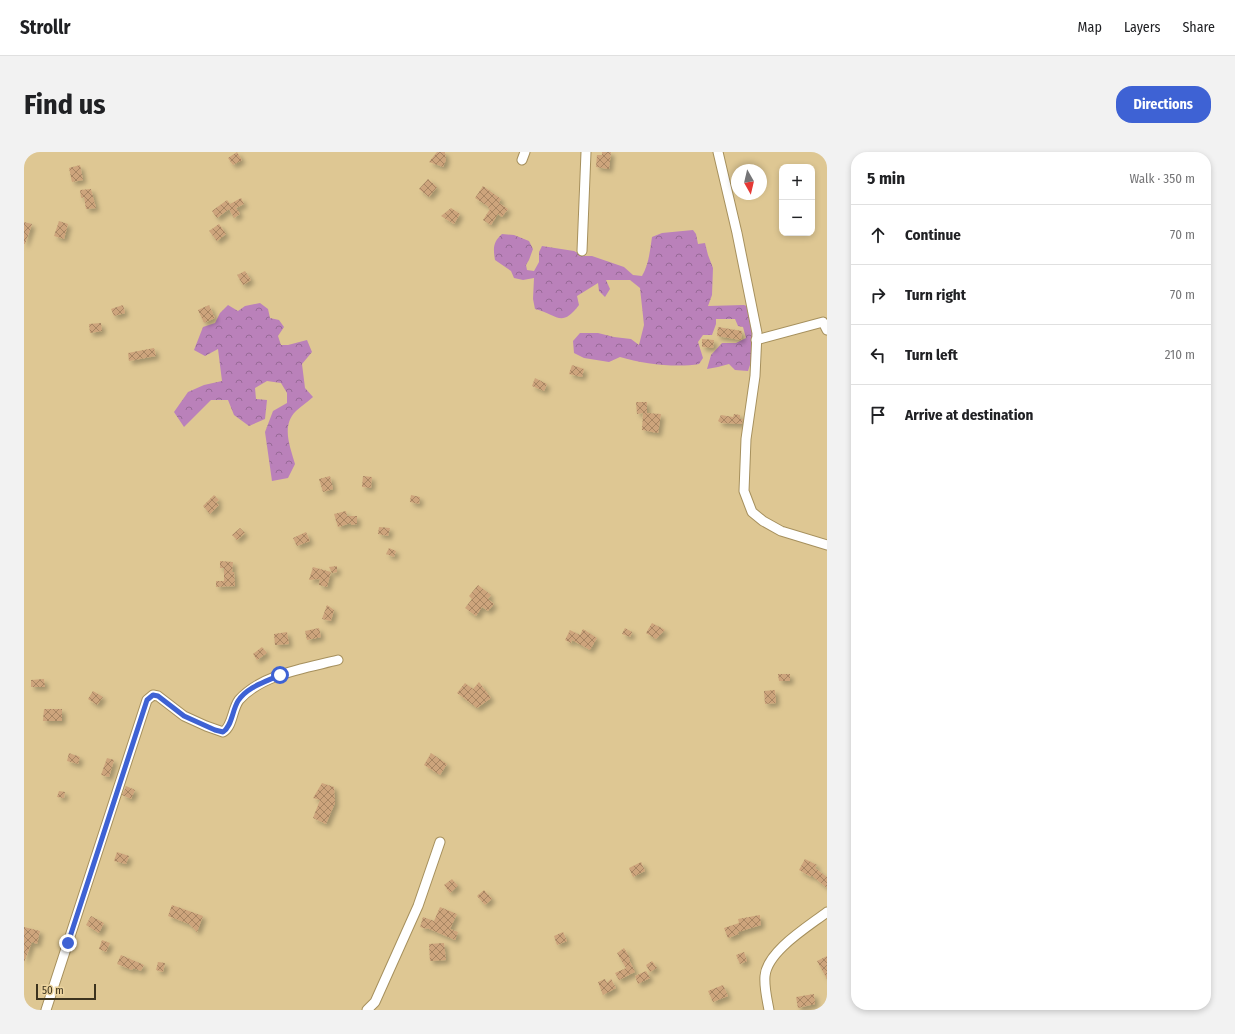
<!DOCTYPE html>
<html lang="en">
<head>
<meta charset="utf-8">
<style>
	body { margin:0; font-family:"Fira Sans Condensed",sans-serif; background:#f2f2f2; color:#202124 }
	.controls { position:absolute; right:12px; top:12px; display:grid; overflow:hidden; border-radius:8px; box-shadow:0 2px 6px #0003 }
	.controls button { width:36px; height:36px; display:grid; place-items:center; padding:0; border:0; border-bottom:1px solid #e0e0e0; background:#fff; color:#202124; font:20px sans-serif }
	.compass { position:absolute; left:707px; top:12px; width:36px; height:36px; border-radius:50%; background:#fff; box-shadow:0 2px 6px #0003; rotate:172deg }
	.scale { position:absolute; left:12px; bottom:10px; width:60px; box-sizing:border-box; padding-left:4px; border:2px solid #3c331e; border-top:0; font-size:11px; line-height:14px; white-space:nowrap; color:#3c331e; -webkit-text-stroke:3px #ecd49f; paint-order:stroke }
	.stop { position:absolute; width:12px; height:12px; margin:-9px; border:3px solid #3e62d4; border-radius:50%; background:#fff }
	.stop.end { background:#3e62d4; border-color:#fff; box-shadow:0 1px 4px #0008 }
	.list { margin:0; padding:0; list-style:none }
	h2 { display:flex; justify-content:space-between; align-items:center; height:52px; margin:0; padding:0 16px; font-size:17px }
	h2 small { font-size:13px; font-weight:400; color:#757577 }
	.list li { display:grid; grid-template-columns:26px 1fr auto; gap:12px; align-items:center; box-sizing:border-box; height:60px; padding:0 16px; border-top:1px solid #e0e0e0 }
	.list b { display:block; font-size:15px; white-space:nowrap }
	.list em { font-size:13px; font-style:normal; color:#757577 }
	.icon { flex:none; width:22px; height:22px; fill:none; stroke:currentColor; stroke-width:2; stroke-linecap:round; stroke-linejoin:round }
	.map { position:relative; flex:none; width:803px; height:858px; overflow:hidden; border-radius:16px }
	header { display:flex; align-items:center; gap:24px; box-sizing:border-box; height:56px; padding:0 20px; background:#fff; border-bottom:1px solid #e0e0e0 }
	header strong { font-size:19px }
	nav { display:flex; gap:22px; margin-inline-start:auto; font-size:14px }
	.intro { display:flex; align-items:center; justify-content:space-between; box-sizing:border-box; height:96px; padding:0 24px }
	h1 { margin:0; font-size:28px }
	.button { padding:10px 18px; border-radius:16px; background:#3e62d4; color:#fff; font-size:14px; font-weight:700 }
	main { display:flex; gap:24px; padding:0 24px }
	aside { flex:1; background:#fff; border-radius:16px; box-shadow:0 2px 6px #0003 }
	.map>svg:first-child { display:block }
	.forest { fill:url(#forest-crowns) }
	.building { fill:url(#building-cross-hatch); filter:url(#shadow) }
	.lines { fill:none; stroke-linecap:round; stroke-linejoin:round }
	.minor-casing { stroke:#a6905d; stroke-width:11 }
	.minor { stroke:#fff; stroke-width:9 }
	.route { stroke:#3e62d4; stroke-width:5 }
</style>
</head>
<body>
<header>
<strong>Strollr</strong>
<nav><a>Map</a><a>Layers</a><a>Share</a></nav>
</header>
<div class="intro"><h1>Find us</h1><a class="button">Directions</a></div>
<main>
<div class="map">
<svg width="803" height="858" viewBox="0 0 803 858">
	<defs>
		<pattern id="forest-crowns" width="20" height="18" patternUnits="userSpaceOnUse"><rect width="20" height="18" fill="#ba81ba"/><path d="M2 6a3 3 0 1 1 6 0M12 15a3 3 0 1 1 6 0" fill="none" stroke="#986a97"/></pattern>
		<pattern id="building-cross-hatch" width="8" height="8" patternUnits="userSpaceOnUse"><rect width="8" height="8" fill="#cda47b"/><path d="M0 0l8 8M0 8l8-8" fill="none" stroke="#a88664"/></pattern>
		<filter id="shadow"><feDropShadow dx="3.5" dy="3.5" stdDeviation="2" flood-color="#0004"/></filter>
	</defs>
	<rect width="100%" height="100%" fill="#dec793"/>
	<g class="forest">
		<path d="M669 78 672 82 674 92 681 91 684 103 689 116 688 143 684 154 720 153 725 155C729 176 732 199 724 219L711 218 705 212 694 215 683 217 687 203 698 191H712L722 186 719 175 714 174 711 167H692V172L688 183H679L674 190 679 206 675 212C653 216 619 212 596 205L585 210 560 206 550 201 549 189 556 181H574L590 185 607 187 615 193 620 173 616 136 606 128H582L586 137 581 145 575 139 574 131 553 144 555 153C537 177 533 162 511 157L509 147 510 126 499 128 490 126 487 119 471 108C469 96 469 90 478 82L490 83 505 89 509 97 505 108 502 113 503 118 510 119 515 110V100L518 94 550 99 560 104H568L600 115 609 123 618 124C625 112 626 98 628 85L638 81Z"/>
		<path d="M236 151 244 157 246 166 255 168 260 175 254 184 257 193H264L283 188 288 200 278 212 281 236 289 245C284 250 277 254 272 259 257 274 266 294 271 312L264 326 248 329 241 280 249 259 263 251V241L257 231 243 229 231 236 232 247 243 248 241 267 225 274 210 263 204 248H187L160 275 150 260 164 240 180 233 198 229 194 197 181 204 170 198 179 175 191 171 196 161 204 153 214 159 221 154Z"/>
	</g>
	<g class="building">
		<path d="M213 0 218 8 209 13 204 6Z"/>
		<path d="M413 0H421L422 8 419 15 405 10Z"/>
		<path d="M578 0H587L585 17 572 15 573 3H578Z"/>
		<path d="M56 13 59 28 48 30 45 16Z"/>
		<path d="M404 27 413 35 405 45 395 37Z"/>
		<path d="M459 34 477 47 475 51 484 57 478 65 474 62 467 73 459 68 466 57 464 56 465 55 451 46Z"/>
		<path d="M67 37 72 56 62 57 60 45 57 46 56 38Z"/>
		<path d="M217 46 220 52 212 56 216 62 210 66 205 57 193 66 188 59 203 48 206 52Z"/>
		<path d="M427 56 436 62 430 72 417 64Z"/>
		<path d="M35 69 44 72 40 87 30 84Z"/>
		<path d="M0 70 8 72 1 92H0Z"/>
		<path d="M195 72 202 82 193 89 185 79Z"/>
		<path d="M221 119 227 128 219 133 213 123Z"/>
		<path d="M99 153 101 161 90 164 87 157Z"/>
		<path d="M185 153 191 166 180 171 174 158Z"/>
		<path d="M77 171 78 179 66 181 65 172Z"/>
		<path d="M694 175 718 179 717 188 693 184Z"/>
		<path d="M678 187 690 188 689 196 678 195Z"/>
		<path d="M130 196 132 204 105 209 104 201Z"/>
		<path d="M548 213 560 217 558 225 545 222Z"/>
		<path d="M511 226 523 232 520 239 508 234Z"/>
		<path d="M612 250H623V261L637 262 634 281 618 278 619 261 613 262Z"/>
		<path d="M710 262 716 263V267H719L718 272 697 271 694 269 697 263 709 265Z"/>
		<path d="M306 324 309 337 299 340 295 327Z"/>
		<path d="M339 324 348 325 347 336 338 335Z"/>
		<path d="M190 343 195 348 192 350 195 353 186 362 179 354Z"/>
		<path d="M387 343 396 345 395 352 386 350Z"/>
		<path d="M322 359 323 364H333V372L327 373V371L314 375 310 362Z"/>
		<path d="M355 375 366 376 364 384 354 382Z"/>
		<path d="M216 376 221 381 213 388 208 383Z"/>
		<path d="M282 380 286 389 273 394 269 386Z"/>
		<path d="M365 396 372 399 370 405 362 402Z"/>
		<path d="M196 409 209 410 208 420H210L211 434 192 435V429H200V416H196Z"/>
		<path d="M313 414V420L308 421 305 415Z"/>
		<path d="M289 415 307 420 303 435 295 433 296 427 285 428Z"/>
		<path d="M454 433 467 443 464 447 470 452 464 459 458 455 452 464 441 456 448 447 445 444Z"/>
		<path d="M303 453 310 458 307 469 298 467Z"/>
		<path d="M628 471 641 478 632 487 622 481Z"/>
		<path d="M295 476 297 485 283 488 281 479Z"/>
		<path d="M601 476 608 480 606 485 598 482Z"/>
		<path d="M559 477 573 486 566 498 548 488 547 491 541 488 546 478 556 483Z"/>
		<path d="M263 480 265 492 251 493 250 482Z"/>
		<path d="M238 495 243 501 233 508 229 502Z"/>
		<path d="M754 522H766V529H755Z"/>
		<path d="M20 527 21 535H7V528Z"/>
		<path d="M455 530 467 546 453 556 433 541 441 531 449 537Z"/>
		<path d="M751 538 752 551 741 552 740 539Z"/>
		<path d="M69 539 79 545 73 553 64 547Z"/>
		<path d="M20 557H38V569H19Z"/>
		<path d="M45 601 56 605 54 612 43 609Z"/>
		<path d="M407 601 423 612 416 623 400 613Z"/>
		<path d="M83 606 90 608 85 625 77 623Z"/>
		<path d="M298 631 310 635 311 651 302 672 289 666 296 648 289 646Z"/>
		<path d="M102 634 111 638 107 647 98 643Z"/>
		<path d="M35 639 41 640 40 646 33 645Z"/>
		<path d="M93 700 105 704 102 712 90 709Z"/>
		<path d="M781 707 793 713 791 716 803 725V736L787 723V725L775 718Z"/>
		<path d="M617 710 621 719 609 725 605 716Z"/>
		<path d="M428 727 434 734 426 741 420 733Z"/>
		<path d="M460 738 468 747 461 753 453 744Z"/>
		<path d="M148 753 179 764 173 780 165 772 144 764Z"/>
		<path d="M416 755 433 762 426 777 434 780 431 788 403 776V777L396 775 399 765 410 769Z"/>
		<path d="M736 763 737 773 714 780 715 782 704 786 700 776 715 771 714 767Z"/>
		<path d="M67 764 80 771 75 781 62 773Z"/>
		<path d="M0 775 16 779 13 792 8 790 0 810Z"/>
		<path d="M539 780 543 789 533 793 530 784Z"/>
		<path d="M78 788 86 791 82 800 75 797Z"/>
		<path d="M420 791 422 808 406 809 405 792Z"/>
		<path d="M600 796 606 806 605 807 611 820 595 828 591 821 602 816 593 801Z"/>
		<path d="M720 800 723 809 716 812 712 803Z"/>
		<path d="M97 803 120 813 117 819 109 816 108 818 93 812Z"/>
		<path d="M803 804V827L793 809Z"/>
		<path d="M628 809 633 816 626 820 622 813Z"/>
		<path d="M134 810 141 811 139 820 132 818Z"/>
		<path d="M622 819 626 826 614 832 611 824Z"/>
		<path d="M581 827 583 831 587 827 592 836 579 843 574 830Z"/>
		<path d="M699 833 704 844 689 850 684 839Z"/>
		<path d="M790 842 791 852 774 856 772 845Z"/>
	</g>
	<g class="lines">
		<defs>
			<g id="minor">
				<path d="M694 0 713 81 733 181 731 224 722 287 720 339 728 360 739 369 757 379 803 393"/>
				<path d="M498 8 501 0"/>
				<path d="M558 99 562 0"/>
				<path d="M732 188 799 170 803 178"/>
				<path d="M22 858 123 548 129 543 134 544 160 564 182 574 199 580C209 574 208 557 215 548 238 522 282 516 314 508"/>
				<path d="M343 858 351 850 394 754 416 690"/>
				<path d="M745 858C743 847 740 835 741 824 743 799 785 774 803 760"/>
			</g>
		</defs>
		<use href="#minor" class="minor-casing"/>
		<use href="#minor" class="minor"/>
	</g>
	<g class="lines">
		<path class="route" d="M44 791 123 548 129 543 134 544 160 564 191 578 199 580C208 574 208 559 214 549 223 535 241 530 256 523"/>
	</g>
</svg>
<div class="controls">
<button>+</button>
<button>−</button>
</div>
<svg class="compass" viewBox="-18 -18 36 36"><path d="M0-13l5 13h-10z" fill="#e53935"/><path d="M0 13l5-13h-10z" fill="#757577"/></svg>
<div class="scale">50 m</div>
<div class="stop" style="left:256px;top:523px"></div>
<div class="stop end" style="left:44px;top:791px"></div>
</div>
<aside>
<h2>5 min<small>Walk · 350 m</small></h2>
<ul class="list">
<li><svg class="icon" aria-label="ahead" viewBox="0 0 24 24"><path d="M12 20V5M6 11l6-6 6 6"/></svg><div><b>Continue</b></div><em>70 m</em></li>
<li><svg class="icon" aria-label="right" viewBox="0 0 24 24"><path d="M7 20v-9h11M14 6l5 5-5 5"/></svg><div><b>Turn right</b></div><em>70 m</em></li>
<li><svg class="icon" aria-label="left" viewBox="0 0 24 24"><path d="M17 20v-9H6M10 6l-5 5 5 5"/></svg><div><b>Turn left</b></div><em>210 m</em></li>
<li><svg class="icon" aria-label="arrive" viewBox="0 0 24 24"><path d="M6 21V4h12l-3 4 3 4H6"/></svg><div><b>Arrive at destination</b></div></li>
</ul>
</aside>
</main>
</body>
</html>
